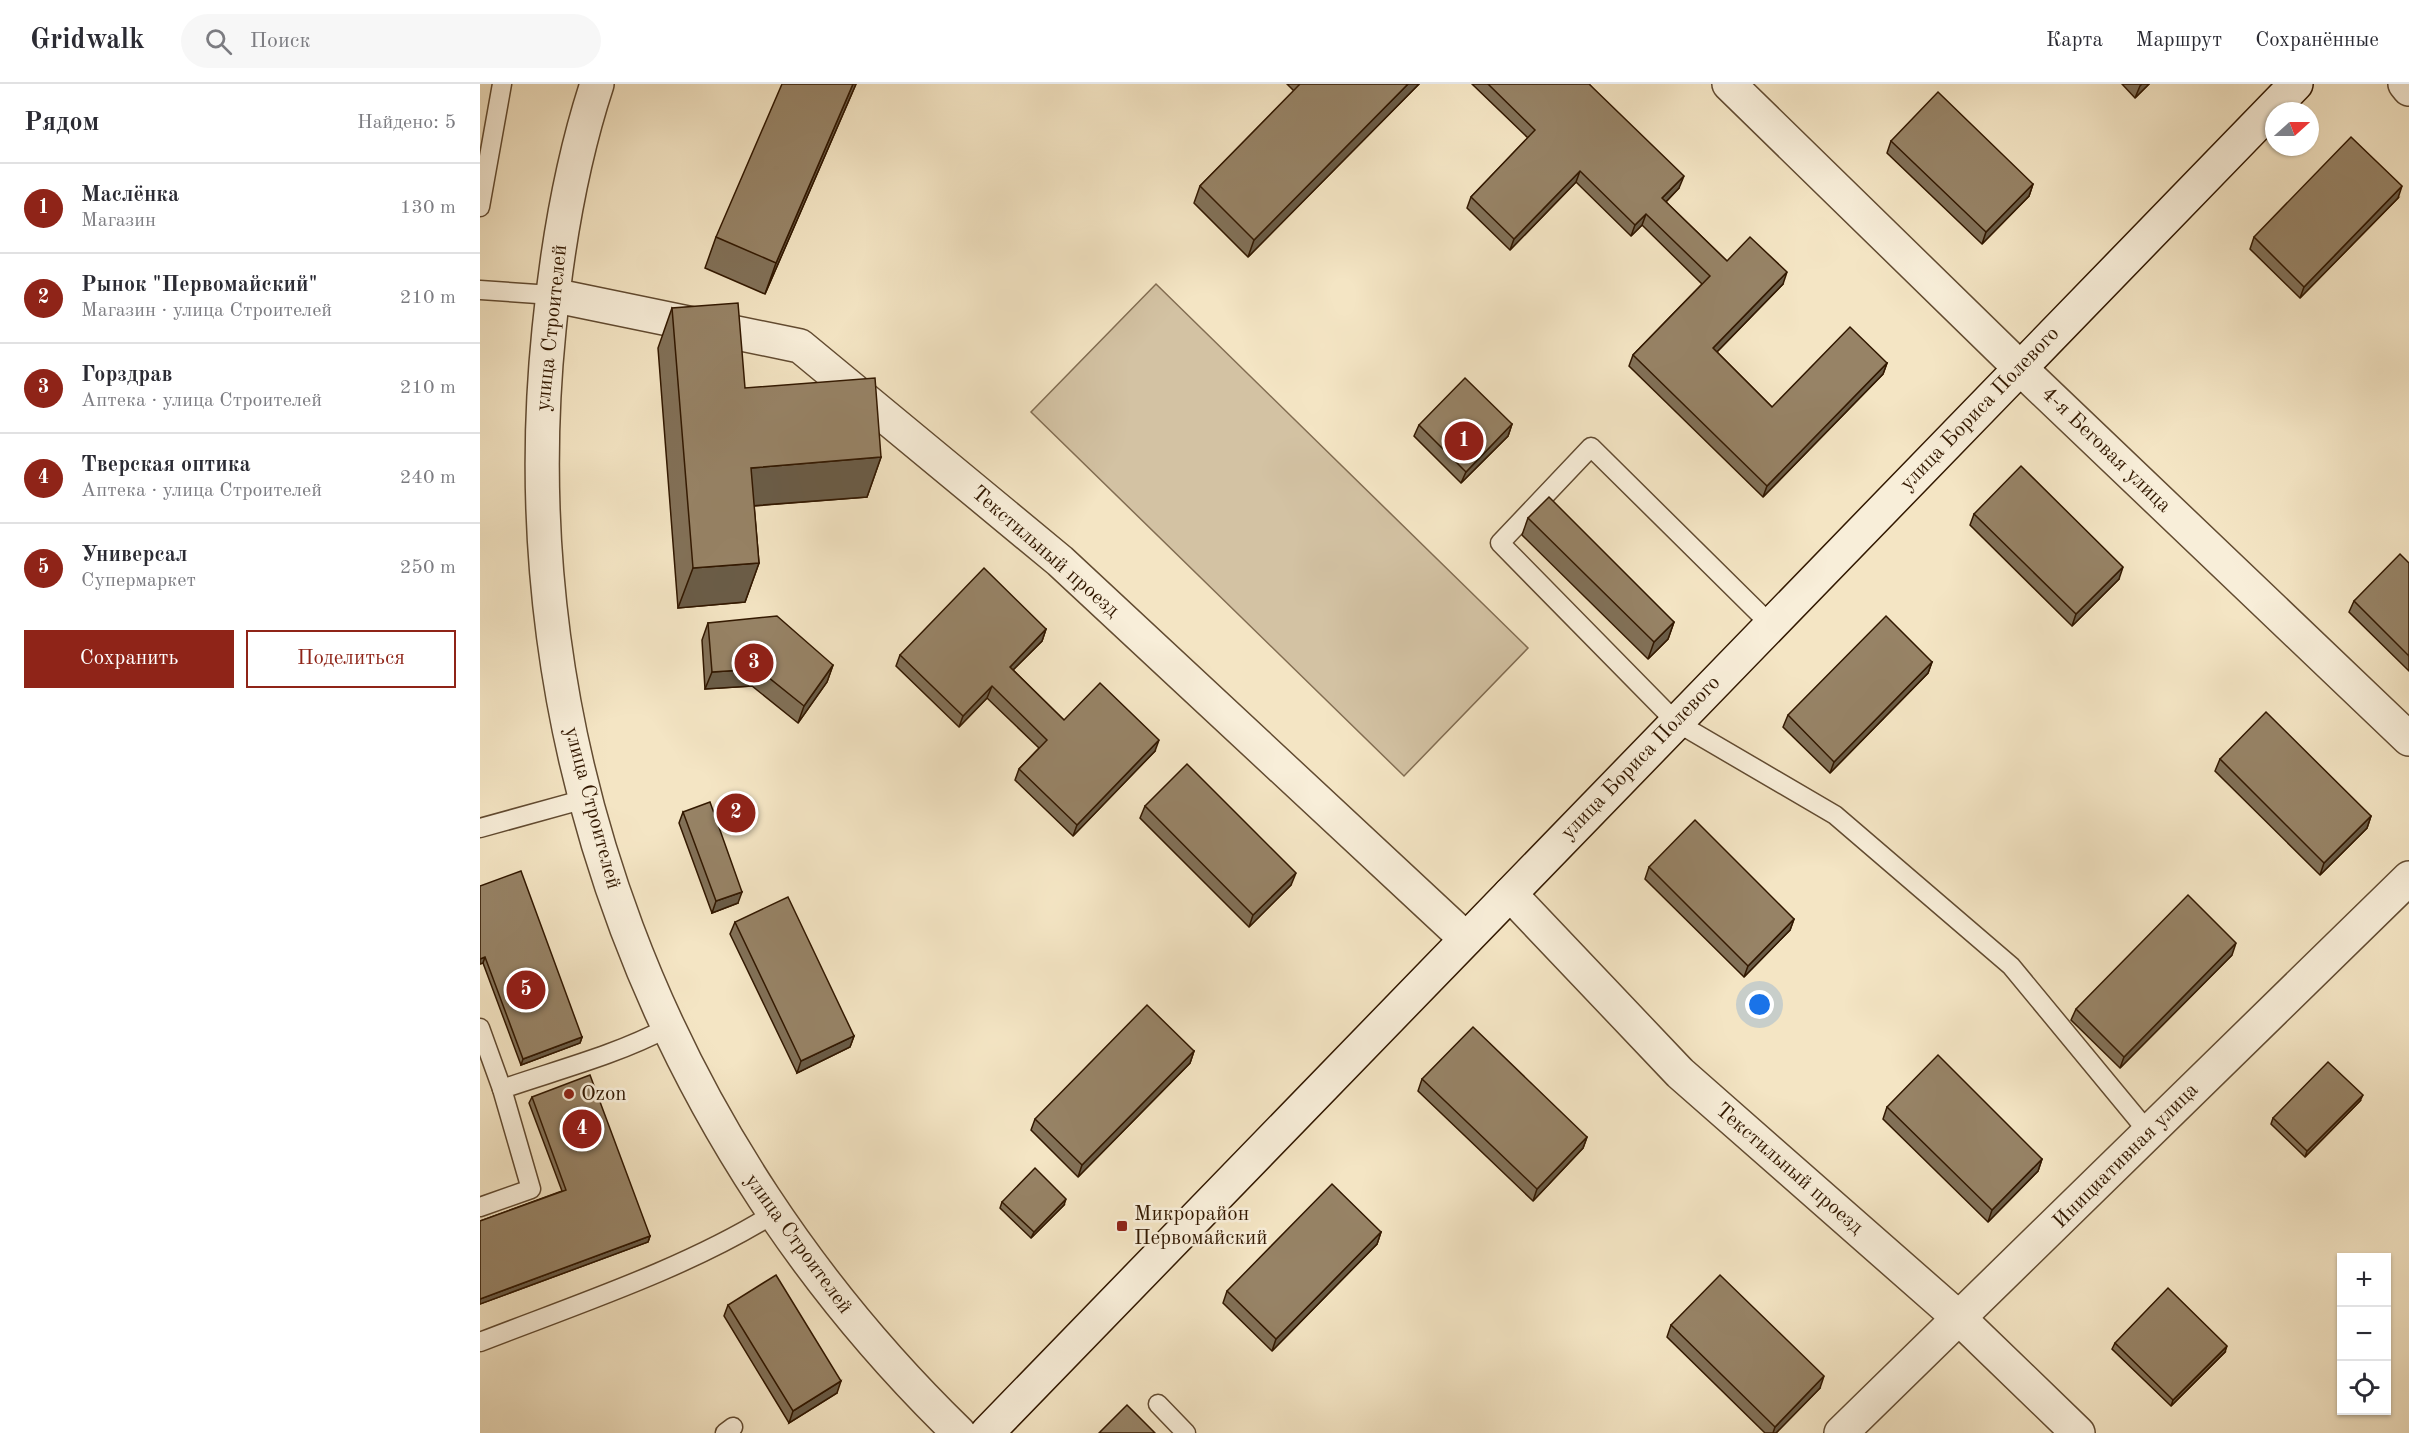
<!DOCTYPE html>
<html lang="ru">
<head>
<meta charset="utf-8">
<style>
	body { margin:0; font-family:"Old Standard TT",serif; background:#f7f7f7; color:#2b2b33 }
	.controls { position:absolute; right:18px; bottom:18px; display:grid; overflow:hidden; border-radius:0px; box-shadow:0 2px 4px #0004 }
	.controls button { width:54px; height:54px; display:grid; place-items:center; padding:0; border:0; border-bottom:2px solid #e1e1e2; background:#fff; color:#2b2b33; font:30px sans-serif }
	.compass { position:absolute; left:1785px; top:18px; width:54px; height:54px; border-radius:50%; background:#fff; box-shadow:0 2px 4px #0004; rotate:69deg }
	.you { position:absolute; left:1280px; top:921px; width:21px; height:21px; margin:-15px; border:4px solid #fff; border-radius:50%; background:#1a73e8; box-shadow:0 0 0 9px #1a73e833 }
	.badge { display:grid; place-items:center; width:39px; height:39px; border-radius:50%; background:#8f2418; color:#fff; font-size:20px; font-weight:700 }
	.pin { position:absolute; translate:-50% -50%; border:3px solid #fff; box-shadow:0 2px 6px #0006 }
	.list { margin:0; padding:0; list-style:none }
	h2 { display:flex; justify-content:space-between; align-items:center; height:78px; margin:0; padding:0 24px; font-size:26px }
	h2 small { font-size:20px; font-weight:400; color:#7c7c81 }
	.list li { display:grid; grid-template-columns:39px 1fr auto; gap:18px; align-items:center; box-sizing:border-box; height:90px; padding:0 24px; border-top:2px solid #e1e1e2 }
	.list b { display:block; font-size:22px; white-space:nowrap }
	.list p { margin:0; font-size:20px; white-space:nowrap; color:#7c7c81 }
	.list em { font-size:20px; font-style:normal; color:#7c7c81 }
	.actions { display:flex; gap:12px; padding:18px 24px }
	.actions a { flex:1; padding:14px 0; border:2px solid #8f2418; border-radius:0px; text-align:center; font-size:21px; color:#8f2418 }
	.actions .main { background:#8f2418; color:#fff }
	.icon { flex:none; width:33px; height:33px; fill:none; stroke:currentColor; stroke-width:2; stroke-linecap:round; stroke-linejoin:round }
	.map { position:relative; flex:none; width:1929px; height:1349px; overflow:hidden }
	header { display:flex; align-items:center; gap:36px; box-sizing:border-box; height:84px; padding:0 30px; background:#fff; border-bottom:2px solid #e1e1e2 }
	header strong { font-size:28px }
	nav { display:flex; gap:33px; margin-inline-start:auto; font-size:21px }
	.search { width:420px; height:54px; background:#f7f7f7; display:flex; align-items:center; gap:15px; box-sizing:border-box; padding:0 21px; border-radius:33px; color:#7c7c81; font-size:22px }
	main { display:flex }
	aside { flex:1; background:#fff }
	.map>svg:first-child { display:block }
	.pitch { fill:#d3c2a3; stroke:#826d52; stroke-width:1.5 }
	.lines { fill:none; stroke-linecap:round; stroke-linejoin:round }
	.lane-casing { stroke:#624b31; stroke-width:21 }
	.street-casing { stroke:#624b31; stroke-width:36 }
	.secondary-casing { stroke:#321800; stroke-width:36 }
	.lane { stroke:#f8eed9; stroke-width:18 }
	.street { stroke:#f8eed9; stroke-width:33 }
	.secondary { stroke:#f8eed9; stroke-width:33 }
	.wall { fill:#827158; stroke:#321800; stroke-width:1.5 }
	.shaded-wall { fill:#6a5c47; stroke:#321800; stroke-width:1.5 }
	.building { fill:#978366; stroke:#321800; stroke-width:1.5 }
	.poi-dot { fill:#8f2418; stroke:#f8eed9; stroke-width:2 }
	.labels { text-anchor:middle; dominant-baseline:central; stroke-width:5; stroke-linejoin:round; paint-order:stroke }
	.street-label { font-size:21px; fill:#321800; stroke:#f8eed9 }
	.poi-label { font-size:21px; fill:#321800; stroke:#f8eed9; text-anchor:start }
</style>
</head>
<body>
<header>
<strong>Gridwalk</strong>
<div class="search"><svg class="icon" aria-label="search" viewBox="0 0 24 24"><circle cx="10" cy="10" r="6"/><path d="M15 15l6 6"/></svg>Поиск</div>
<nav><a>Карта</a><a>Маршрут</a><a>Сохранённые</a></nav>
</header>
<main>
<aside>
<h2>Рядом<small>Найдено: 5</small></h2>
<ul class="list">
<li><span class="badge">1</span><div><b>Маслёнка</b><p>Магазин</p></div><em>130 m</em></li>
<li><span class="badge">2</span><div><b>Рынок &quot;Первомайский&quot;</b><p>Магазин · улица Строителей</p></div><em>210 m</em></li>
<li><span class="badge">3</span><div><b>Горздрав</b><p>Аптека · улица Строителей</p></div><em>210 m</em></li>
<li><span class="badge">4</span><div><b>Тверская оптика</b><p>Аптека · улица Строителей</p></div><em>240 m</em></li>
<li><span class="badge">5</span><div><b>Универсал</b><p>Супермаркет</p></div><em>250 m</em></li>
</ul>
<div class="actions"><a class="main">Сохранить</a><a>Поделиться</a></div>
</aside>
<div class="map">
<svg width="1929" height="1349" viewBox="0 0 1929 1349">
	<rect width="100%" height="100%" fill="#f4e5c4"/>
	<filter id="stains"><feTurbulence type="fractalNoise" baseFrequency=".00333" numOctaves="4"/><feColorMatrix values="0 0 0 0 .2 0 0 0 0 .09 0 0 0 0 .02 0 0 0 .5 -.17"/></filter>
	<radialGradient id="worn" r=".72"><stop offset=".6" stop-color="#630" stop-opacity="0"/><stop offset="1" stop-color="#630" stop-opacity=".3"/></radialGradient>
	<path class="pitch" d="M676 200 1048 564 924 692 551 328Z"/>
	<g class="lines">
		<defs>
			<g id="lane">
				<path d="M0 123 22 0"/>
				<path d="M0 206 72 211"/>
				<path d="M1291 541 1111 363 1020 459 1196 638 1355 731 1531 882 1669 1049"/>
				<path d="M0 744 105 715"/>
				<path d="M0 944 22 1005"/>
				<path d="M0 1123 51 1105 22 1005C77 986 136 971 187 944"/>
				<path d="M0 1258C95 1221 207 1184 293 1130"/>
				<path d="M678 1320 706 1349"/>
				<path d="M245 1349 253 1343"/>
			</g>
			<g id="street">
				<path d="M117 0C91 79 77 164 69 246 27 660 182 1061 479 1349"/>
				<path d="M1249 0 1540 284 1929 655"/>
				<path d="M1925 0 1929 5"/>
				<path d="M72 211 320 262 580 477 986 855"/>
				<path d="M1030 810 1200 989 1480 1235 1598 1349"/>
				<path d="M1361 1349 1929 794"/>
			</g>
			<path id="secondary" d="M507 1349 1816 0"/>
		</defs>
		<use href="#lane" class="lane-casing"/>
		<use href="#street" class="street-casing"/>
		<use href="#secondary" class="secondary-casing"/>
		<use href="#lane" class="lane"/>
		<use href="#street" class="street"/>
		<use href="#secondary" class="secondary"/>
	</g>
	<g class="wall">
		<path d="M376 0 285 210 225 184 236 153Z"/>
		<path d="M807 0H939L768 173 714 119 720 102 814 7Z"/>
		<path d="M992 0H1109L1199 104 1186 118 1247 177 1303 200 1237 268 1292 323 1407 279 1403 290 1283 413 1149 282 1153 271 1222 200 1162 141 1151 152 1096 98 1030 166 987 124 991 113 1048 54Z"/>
		<path d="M1642 0H1669L1655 14Z"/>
		<path d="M1411 57 1553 100 1549 112 1502 160 1407 69Z"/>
		<path d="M1918 114 1820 214 1770 165 1774 153Z"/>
		<path d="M192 224 265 304 401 373 387 413 274 422 279 479 265 518 198 524 178 264Z"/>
		<path d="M1032 340 1028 352 981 399 934 352 939 341Z"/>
		<path d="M1494 430 1639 495 1592 542 1490 441Z"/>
		<path d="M1048 434 1194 538 1188 555 1168 575 1042 451Z"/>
		<path d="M1929 479V587L1869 528 1874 517Z"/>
		<path d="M228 539 353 581 347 598 318 639 272 602 225 605 222 556Z"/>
		<path d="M566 545 562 557 533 586 584 636 675 667 593 752 535 696 539 685 559 664 507 614 479 643 416 582 420 571Z"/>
		<path d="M1452 578 1448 589 1350 689 1303 643 1308 631Z"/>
		<path d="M1740 675 1891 732 1887 744 1840 791 1735 687Z"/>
		<path d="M665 722 811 801 769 843 660 734Z"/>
		<path d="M203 728 258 819 232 829 199 739Z"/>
		<path d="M1169 783 1314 835 1310 846 1264 893 1165 795Z"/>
		<path d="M0 802 102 953 100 959 41 981 3 879 0 880Z"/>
		<path d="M255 838 374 952 370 963 317 989 250 850Z"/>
		<path d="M1752 871 1640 984 1591 936 1596 925Z"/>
		<path d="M714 967 710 979 598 1093 551 1046 555 1035Z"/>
		<path d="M942 995 1107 1053 1103 1064 1053 1117 938 1007Z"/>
		<path d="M52 1013 170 1152 168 1158 0 1220V1137L82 1107 49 1019Z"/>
		<path d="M1880 1017 1825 1073 1791 1040 1793 1034Z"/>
		<path d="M1407 1023 1562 1075 1558 1087 1508 1138 1403 1035Z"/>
		<path d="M522 1118 584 1121 551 1154 520 1124Z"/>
		<path d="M901 1148 897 1160 792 1267 743 1219 747 1207Z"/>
		<path d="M248 1221 357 1309 309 1339 244 1232Z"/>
		<path d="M1191 1241 1340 1304 1296 1349H1285L1187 1253Z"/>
		<path d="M1635 1259 1745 1268 1691 1322 1632 1265Z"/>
	</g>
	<g class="shaded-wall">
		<path d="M373 0H376L285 210 296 179Z"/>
		<path d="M928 0H939L768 173 774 156Z"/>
		<path d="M1662 0H1669L1655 14 1660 2Z"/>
		<path d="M1100 87 1096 98 1030 166 1034 155Z"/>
		<path d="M1204 92 1199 104 1178 126 1182 114Z"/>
		<path d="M1553 100 1549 112 1502 160 1506 148Z"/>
		<path d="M1922 102 1918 114 1820 214 1824 203Z"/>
		<path d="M1166 130 1162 141 1151 152 1155 141Z"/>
		<path d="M1307 188 1303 200 1229 276 1233 264Z"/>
		<path d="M1407 279 1403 290 1283 413 1287 402Z"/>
		<path d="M1032 340 1028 352 981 399 986 388Z"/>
		<path d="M401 373 387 413 257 423 271 384Z"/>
		<path d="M279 479 265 518 198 524 213 484Z"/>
		<path d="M1643 483 1639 495 1592 542 1596 530Z"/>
		<path d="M1194 538 1188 555 1168 575 1174 558Z"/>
		<path d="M566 545 562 557 525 594 530 583Z"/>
		<path d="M1452 578 1448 589 1350 689 1354 678Z"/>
		<path d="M353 581 347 598 318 639 324 622Z"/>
		<path d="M278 585 272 602 225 605 232 588Z"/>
		<path d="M512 602 507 614 479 643 483 632Z"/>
		<path d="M679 656 675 667 593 752 597 741Z"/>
		<path d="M1891 732 1887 744 1840 791 1844 779Z"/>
		<path d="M816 789 811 801 769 843 773 831Z"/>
		<path d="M262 808 258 819 232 829 236 817Z"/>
		<path d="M1314 835 1310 846 1264 893 1268 882Z"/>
		<path d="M1756 859 1752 871 1640 984 1644 973Z"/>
		<path d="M5 873 3 879 0 880V875Z"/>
		<path d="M374 952 370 963 317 989 321 977Z"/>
		<path d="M102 953 100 959 41 981 43 975Z"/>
		<path d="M714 967 710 979 598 1093 602 1081Z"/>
		<path d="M1883 1011 1880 1017 1825 1073 1827 1067Z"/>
		<path d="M1107 1053 1103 1064 1053 1117 1057 1105Z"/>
		<path d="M1562 1075 1558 1087 1508 1138 1512 1126Z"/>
		<path d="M586 1115 584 1121 551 1154 554 1148Z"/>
		<path d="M901 1148 897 1160 792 1267 796 1255Z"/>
		<path d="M170 1152 168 1158 0 1220V1215Z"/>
		<path d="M1747 1262 1745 1268 1691 1322 1693 1316Z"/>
		<path d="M1344 1292 1340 1304 1296 1349H1293L1295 1343Z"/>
		<path d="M361 1297 357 1309 309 1339 313 1327Z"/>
	</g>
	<g class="building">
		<path d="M302 0H373L296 179 236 153Z"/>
		<path d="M820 0H928L774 156 720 102Z"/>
		<path d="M1008 0H1109L1204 92 1182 114 1247 177 1270 153 1307 188 1233 264 1292 323 1370 243 1407 279 1287 402 1153 271 1230 192 1166 130 1155 141 1100 87 1034 155 991 113 1055 46Z"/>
		<path d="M1458 8 1553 100 1506 148 1411 57Z"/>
		<path d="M1871 53 1922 102 1824 203 1774 153Z"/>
		<path d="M258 219 265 304 395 294 401 373 271 384 279 479 213 484 192 224Z"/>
		<path d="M985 294 1032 340 986 388 939 341Z"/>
		<path d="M1541 382 1643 483 1596 530 1494 430Z"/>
		<path d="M1069 413 1194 538 1174 558 1048 434Z"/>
		<path d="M1920 470 1929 479V572L1874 517Z"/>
		<path d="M504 484 566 545 530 583 584 636 620 599 679 656 597 741 539 685 567 656 512 602 483 632 420 571Z"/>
		<path d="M297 532 353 581 324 622 278 585 232 588 228 539Z"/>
		<path d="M1406 532 1452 578 1354 678 1308 631Z"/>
		<path d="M1786 628 1891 732 1844 779 1740 675Z"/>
		<path d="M707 680 816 789 773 831 665 722Z"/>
		<path d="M230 718 262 808 236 817 203 728Z"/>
		<path d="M1215 736 1314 835 1268 882 1169 783Z"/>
		<path d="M41 787 102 953 43 975 5 873 0 875V802Z"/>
		<path d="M1708 811 1756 859 1644 973 1596 925Z"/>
		<path d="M308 813 374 952 321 977 255 838Z"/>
		<path d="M667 921 714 967 602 1081 555 1035Z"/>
		<path d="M993 943 1107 1053 1057 1105 942 995Z"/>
		<path d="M1458 971 1562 1075 1512 1126 1407 1023Z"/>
		<path d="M1848 978 1883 1011 1827 1067 1793 1034Z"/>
		<path d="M110 991 170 1152 0 1215V1137L86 1106 52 1013Z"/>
		<path d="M555 1084 586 1115 554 1148 522 1118Z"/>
		<path d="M852 1100 901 1148 796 1255 747 1207Z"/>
		<path d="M296 1191 361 1297 313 1327 248 1221Z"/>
		<path d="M1240 1191 1344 1292 1295 1343 1191 1241Z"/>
		<path d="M1688 1204 1747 1262 1693 1316 1635 1259Z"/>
		<path d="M647 1321 675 1349H619Z"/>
	</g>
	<g class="poi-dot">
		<circle cx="89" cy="1010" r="6"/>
		<rect x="636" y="1136" width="12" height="12" rx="3"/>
	</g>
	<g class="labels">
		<g class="street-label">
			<text transform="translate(72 244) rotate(-84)">улица Строителей</text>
			<text transform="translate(1500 325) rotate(-46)">улица Бориса Полевого</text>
			<text transform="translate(1626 366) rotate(44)">4-я Беговая улица</text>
			<text transform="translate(565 468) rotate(41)">Текстильный проезд</text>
			<text transform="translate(1161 674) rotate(-46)">улица Бориса Полевого</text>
			<text transform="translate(112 724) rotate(75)">улица Строителей</text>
			<text transform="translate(1646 1072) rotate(-45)">Инициативная улица</text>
			<text transform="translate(1309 1085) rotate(41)">Текстильный проезд</text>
			<text transform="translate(318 1160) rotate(54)">улица Строителей</text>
		</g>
		<g class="poi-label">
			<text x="101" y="1010">Ozon</text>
			<text x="654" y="1130">Микрорайон<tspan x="654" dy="24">Первомайский</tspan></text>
		</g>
	</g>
	<rect width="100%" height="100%" filter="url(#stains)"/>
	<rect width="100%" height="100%" fill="url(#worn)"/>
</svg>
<div class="controls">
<button>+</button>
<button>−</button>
<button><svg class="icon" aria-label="locate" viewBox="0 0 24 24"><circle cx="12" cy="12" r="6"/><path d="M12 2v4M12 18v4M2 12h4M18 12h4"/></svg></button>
</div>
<svg class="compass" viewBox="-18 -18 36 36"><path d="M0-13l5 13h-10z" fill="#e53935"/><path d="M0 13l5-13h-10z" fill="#7c7c81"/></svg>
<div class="you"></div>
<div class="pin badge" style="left:984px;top:357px">1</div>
<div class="pin badge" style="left:256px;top:729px">2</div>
<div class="pin badge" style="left:274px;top:579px">3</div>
<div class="pin badge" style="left:102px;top:1045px">4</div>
<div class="pin badge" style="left:46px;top:906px">5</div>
</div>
</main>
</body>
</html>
